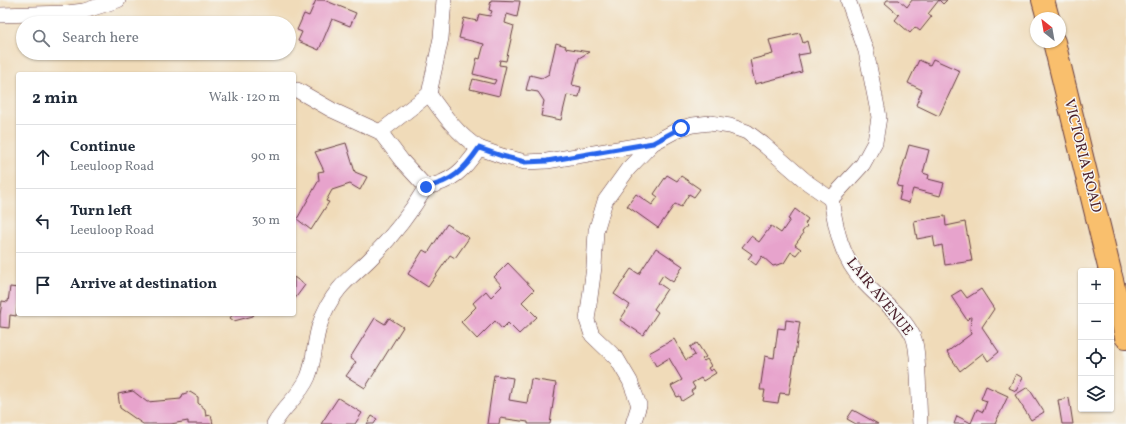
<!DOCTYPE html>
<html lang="en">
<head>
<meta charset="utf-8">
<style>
	body { margin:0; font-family:Vollkorn,serif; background:#f2f2f3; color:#1f2937 }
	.controls { position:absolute; right:12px; bottom:12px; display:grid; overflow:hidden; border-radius:4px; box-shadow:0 1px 3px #0004 }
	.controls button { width:36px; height:36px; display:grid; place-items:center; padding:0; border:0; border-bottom:1px solid #e0e1e3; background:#fff; color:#1f2937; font:20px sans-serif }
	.compass { position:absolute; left:1030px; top:12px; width:36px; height:36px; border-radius:50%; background:#fff; box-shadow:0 1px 3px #0004; rotate:329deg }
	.stop { position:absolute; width:12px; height:12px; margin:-9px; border:3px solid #2563eb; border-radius:50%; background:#fff }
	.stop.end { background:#2563eb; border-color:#fff; box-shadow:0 1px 4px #0008 }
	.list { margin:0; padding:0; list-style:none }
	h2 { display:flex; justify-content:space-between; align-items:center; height:52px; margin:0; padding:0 16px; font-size:17px }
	h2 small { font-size:13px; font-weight:400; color:#747a83 }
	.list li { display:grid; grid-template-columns:26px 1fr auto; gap:12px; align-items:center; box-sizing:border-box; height:64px; padding:0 16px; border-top:1px solid #e0e1e3 }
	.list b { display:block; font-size:15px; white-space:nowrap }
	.list p { margin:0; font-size:13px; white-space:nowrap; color:#747a83 }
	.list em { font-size:13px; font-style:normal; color:#747a83 }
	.icon { flex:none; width:22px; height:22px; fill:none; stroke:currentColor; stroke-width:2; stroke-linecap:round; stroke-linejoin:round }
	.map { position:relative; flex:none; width:1126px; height:424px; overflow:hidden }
	.search { position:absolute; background:#fff; box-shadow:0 1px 3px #0004; left:16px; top:16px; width:280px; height:44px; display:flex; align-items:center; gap:10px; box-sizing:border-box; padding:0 14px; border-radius:22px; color:#747a83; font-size:15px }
	.panel { position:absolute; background:#fff; box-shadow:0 1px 3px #0004; left:16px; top:72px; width:280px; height:244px; border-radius:4px }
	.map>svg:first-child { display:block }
	.building { fill:#e7a3cc }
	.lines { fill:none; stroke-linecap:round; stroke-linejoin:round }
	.street-casing { stroke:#633b40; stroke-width:16 }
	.primary-casing { stroke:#633b40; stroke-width:24 }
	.street { stroke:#fff; stroke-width:15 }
	.primary { stroke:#f9bf6d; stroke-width:22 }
	.route { stroke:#2563eb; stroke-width:5 }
	.labels { text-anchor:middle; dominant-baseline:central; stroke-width:3; stroke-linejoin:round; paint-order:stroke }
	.street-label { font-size:15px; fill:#4a1f2b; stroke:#f6f6f2 }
</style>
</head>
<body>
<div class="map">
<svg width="1126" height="424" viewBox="0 0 1126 424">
	<rect width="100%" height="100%" fill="#f6f6f2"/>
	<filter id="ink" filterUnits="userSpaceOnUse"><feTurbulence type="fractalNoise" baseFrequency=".025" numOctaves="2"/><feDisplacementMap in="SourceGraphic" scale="8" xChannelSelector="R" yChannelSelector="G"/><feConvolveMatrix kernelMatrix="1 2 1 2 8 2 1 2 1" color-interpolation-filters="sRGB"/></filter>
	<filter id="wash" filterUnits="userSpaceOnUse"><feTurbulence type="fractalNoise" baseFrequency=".012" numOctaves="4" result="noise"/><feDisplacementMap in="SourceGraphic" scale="16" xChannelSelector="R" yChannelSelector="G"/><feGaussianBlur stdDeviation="0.9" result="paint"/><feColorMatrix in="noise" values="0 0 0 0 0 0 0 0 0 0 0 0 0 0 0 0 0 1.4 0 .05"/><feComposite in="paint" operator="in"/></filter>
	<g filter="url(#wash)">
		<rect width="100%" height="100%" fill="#f0dbb9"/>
		<g id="blocks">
			<g class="building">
				<path d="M316 0H324L356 13 350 26 332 19 319 50 298 41 302 32 297 30 304 14 309 16Z"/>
				<path d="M491 0 520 1 517 17 507 14 505 23 514 26 506 61 500 60 499 65 506 66 499 96 470 89 473 79 494 84 496 80 473 74 477 58 480 59 484 44 459 38 464 18 477 21 479 14 490 16 492 11 489 10Z"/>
				<path d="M887 0H899L907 7 912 0H947L943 4 939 0 928 14 932 16 920 31 915 27 910 33 895 20 899 15 885 3Z"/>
				<path d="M800 33 803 43 807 41 810 53 798 55 802 72 755 84 750 60 773 54 769 40Z"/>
				<path d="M556 43 566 46 565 48 589 52 579 58 572 85 581 87 579 97 567 95 561 120 541 116 544 101 538 92 526 90 530 75 542 78 549 74Z"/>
				<path d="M933 59 960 71 939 116 916 105 922 90 908 83 919 60 930 65Z"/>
				<path d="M346 143 355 172 367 177 360 190 350 184 332 190 326 201 329 202 311 230 297 219 319 180 318 172 324 171 315 152Z"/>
				<path d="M909 145 929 150 923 173 929 175 928 179 944 183 940 196 913 189 909 203 899 200 902 187 897 186Z"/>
				<path d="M667 175 677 181 681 176 700 189 694 197 689 194 681 207 675 204 658 228 627 206 636 194 652 205 658 197 654 194Z"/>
				<path d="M795 209 808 219 805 224 807 226 802 232 803 234 795 245 801 249 796 255 791 252 784 263 773 266 762 256 756 265 748 259 752 254 742 247 751 236 759 242 771 226 781 233 790 220 788 219Z"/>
				<path d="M945 216 946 226 965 222 972 261 945 265 942 245 935 247 933 236 917 239 914 221Z"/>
				<path d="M447 224 469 238 455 258 450 255 428 287 408 274 423 250 428 253Z"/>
				<path d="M656 248 683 266 673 282 663 275 658 283 667 289 654 309 658 312 643 335 620 320 630 305 614 294 631 269 639 274Z"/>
				<path d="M508 263 534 290 522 302 537 317 519 334 508 323 502 329 495 321 477 339 461 322 476 307 473 303 486 291 491 297 502 286 494 277Z"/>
				<path d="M294 277 305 285 294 300Z"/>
				<path d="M10 287 18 288V304L16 316 10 315 9 328 0 327V315L2 301 8 302Z"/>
				<path d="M981 289 994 309 982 327 999 352 988 361 983 353 960 371 947 352 971 334 970 331 971 316 967 320 951 296 961 290 967 298Z"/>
				<path d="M233 314H254L253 316 234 321 230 318Z"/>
				<path d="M375 318 385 324 389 318 403 327 365 388 346 376 356 362 350 358Z"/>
				<path d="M786 320 800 322 789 394 780 393 778 403 763 401 765 390H760L765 356 774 358 778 328 785 329Z"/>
				<path d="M674 339 686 360 695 355 690 347 697 343 706 357 702 359 704 361 707 359 711 366 708 368 710 371 713 369 716 373 703 381 701 378 692 383 695 388 691 391 693 394 682 401 680 396 677 397 671 386 682 380 669 358 656 366 649 353Z"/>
				<path d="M1016 374 1023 378 1016 391 1009 388Z"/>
				<path d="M494 375 513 378 509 400 527 403 531 379 556 383 550 424H528V422L500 418 499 424H487Z"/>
				<path d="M986 386 1008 396 995 424H954L957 416 971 423 977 409 983 412 987 401 981 399Z"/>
				<path d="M1028 387 1044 412 1031 420 1015 395Z"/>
				<path d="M133 391 147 402 181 399 183 394 190 392 198 397V403L205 409 206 416 211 415 213 424H188V421L171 424H143L120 408 118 394Z"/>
				<path d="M338 398 362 413 355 424H321Z"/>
				<path d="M1069 398 1073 424H1062L1058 400Z"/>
				<path d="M853 410 878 424H856L847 419Z"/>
				<path d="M372 416 377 419 374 424H367Z"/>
			</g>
		</g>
	</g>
	<g filter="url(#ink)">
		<use href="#blocks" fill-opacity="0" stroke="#633b40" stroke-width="1"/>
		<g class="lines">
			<defs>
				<g id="street">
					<path d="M848 0 866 51 879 117 875 142 870 151 863 164 831 199C836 229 841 257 862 280 878 299 902 313 913 336 918 348 917 363 918 375 919 392 919 408 920 424"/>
					<path d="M0 15 67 13 84 11 118 0"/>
					<path d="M297 90 332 110 380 132 402 161 426 187C452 182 464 170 479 148L502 156 525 162 547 161 653 143 681 128 693 125 710 123 730 126 747 132 763 144 808 183 831 199"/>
					<path d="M429 94C443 114 458 135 479 148"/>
					<path d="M380 132 429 94 441 38 444 0"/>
					<path d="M274 424C283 407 300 396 308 377 315 360 314 341 320 324 324 311 331 299 339 289 348 278 360 269 370 259 392 237 410 214 426 187"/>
					<path d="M633 424 639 405 630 381 617 359 592 335 587 320 594 267 596 231 605 201 628 169 653 143"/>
				</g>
				<g id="primary">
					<path d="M1043 0 1048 18"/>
					<path d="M1054 42 1110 271"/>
					<path d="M1111 276 1126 337"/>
				</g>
			</defs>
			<use href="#street" class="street-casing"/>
			<use href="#primary" class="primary-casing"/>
			<use href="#street" class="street"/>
			<use href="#primary" class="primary"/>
		</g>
	</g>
	<g class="lines" filter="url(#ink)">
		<path class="route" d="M426 187C452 182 464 170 479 148L502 156 525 162 547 161 653 143 681 128"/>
	</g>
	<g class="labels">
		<g class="street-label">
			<text transform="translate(1082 156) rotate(76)">VICTORIA ROAD</text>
			<text transform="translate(879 297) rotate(51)">LAIR AVENUE</text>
		</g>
	</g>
</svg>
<div class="controls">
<button>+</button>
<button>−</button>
<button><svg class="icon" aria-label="locate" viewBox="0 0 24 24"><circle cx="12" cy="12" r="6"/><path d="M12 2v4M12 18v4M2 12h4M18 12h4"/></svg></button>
<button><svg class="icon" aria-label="layers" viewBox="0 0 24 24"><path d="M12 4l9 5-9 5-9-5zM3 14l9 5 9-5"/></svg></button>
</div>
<svg class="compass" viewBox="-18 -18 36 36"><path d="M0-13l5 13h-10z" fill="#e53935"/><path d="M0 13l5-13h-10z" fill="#747a83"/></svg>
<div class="stop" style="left:681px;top:128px"></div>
<div class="stop end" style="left:426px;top:187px"></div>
<div class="search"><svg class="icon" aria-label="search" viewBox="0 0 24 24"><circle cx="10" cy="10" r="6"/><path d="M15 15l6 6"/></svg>Search here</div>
<section class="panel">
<h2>2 min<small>Walk · 120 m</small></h2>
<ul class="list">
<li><svg class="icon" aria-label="ahead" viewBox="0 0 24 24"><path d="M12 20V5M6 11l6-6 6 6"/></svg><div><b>Continue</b><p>Leeuloop Road</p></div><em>90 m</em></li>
<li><svg class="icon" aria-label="left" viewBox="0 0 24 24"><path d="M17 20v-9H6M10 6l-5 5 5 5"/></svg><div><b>Turn left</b><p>Leeuloop Road</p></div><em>30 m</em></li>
<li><svg class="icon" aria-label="arrive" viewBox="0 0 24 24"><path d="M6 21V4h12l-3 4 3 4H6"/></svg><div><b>Arrive at destination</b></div></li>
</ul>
</section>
</div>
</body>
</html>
